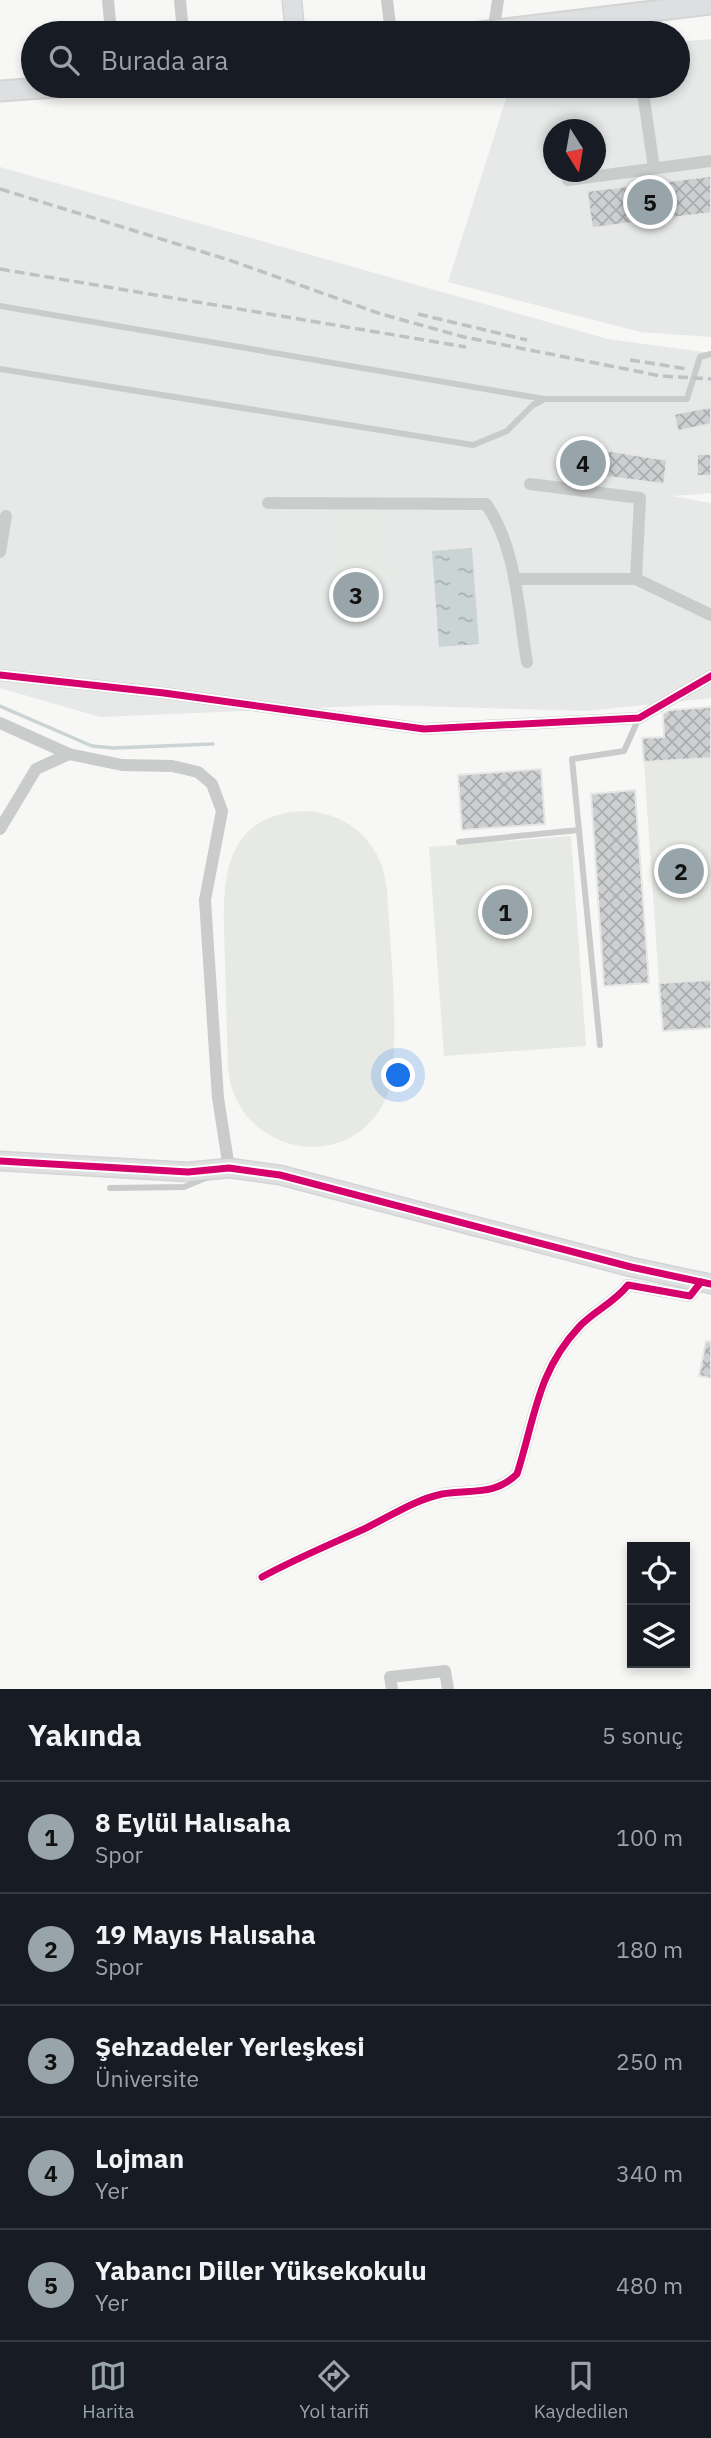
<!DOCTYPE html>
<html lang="tr">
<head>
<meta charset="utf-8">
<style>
	body { margin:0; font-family:"IBM Plex Sans",sans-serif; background:#242831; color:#f1f3f6 }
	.controls { position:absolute; right:21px; bottom:21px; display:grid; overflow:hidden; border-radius:0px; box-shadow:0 4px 10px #0003 }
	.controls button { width:63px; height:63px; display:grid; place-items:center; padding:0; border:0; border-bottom:2px solid #363941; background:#171b24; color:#f1f3f6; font:35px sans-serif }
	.compass { position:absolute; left:543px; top:119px; width:63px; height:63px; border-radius:50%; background:#171b24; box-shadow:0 4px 10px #0003; rotate:169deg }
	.you { position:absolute; left:399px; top:1076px; width:24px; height:24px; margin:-18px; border:5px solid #fff; border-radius:50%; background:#1a73e8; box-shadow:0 0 0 10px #1a73e833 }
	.badge { display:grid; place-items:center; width:46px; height:46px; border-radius:50%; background:#97a4a9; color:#111; font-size:23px; font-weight:700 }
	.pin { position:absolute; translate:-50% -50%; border:4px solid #fff; box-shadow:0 2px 7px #0006 }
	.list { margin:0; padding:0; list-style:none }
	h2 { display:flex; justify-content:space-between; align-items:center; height:91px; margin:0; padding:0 28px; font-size:30px }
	h2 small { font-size:23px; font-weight:400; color:#9ea1a6 }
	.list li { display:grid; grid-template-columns:46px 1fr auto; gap:21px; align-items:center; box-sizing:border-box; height:112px; padding:0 28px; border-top:2px solid #363941 }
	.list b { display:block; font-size:26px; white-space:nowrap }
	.list p { margin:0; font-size:23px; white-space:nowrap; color:#9ea1a6 }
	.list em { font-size:23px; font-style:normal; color:#9ea1a6 }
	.icon { flex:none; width:38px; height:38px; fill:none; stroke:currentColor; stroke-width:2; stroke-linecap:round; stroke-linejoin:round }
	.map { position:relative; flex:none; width:711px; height:1689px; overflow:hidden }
	.search { position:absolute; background:#171b24; box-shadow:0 4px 10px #0003; left:21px; right:21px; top:21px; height:77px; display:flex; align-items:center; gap:18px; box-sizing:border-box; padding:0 24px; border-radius:38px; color:#9ea1a6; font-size:26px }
	.sheet { height:651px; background:#171b24 }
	nav { display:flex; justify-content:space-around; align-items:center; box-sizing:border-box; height:98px; border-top:2px solid #363941; background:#171b24; font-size:19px; color:#9ea1a6 }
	nav a { display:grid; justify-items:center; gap:4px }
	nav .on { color:#97a4a9 }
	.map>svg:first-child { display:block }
	.built { fill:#e7e8e8; fill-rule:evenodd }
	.grass { fill:#e6e9e4 }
	.water { fill:url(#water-ripples) }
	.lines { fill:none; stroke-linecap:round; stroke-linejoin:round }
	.stream { stroke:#cad4d5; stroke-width:3.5 }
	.building { fill:url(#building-cross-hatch); stroke:#e6e6e6; stroke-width:2 }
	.secondary-casing { stroke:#d3d4d4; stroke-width:21 }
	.primary-casing { stroke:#d3d4d4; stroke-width:23 }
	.lane { stroke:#cacccc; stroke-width:6 }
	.street { stroke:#cacccc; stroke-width:12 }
	.secondary { stroke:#dedfe0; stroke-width:18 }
	.primary { stroke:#dedfe0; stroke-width:19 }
	.rail { stroke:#bfc1c2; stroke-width:3.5; stroke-dasharray:10 5; stroke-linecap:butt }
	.cycleway-casing { stroke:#fff; stroke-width:11 }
	.cycleway { stroke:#d6006c; stroke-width:7 }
</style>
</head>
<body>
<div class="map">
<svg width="711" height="1689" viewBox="0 0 711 1689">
	<defs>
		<pattern id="water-ripples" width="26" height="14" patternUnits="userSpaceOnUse" patternTransform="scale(1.75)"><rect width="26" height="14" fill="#cad4d5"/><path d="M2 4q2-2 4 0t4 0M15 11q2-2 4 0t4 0" fill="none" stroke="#a8b1b2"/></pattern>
		<pattern id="building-cross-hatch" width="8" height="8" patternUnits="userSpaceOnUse" patternTransform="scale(1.75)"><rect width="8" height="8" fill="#cdcfd0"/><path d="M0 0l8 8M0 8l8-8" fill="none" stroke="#aaadae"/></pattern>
	</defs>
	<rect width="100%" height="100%" fill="#f7f7f6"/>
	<g class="built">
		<path d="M711 39V337L640 332 448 282 510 86H678V42ZM554 130H596V172H554Z"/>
		<path d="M0 167 608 339 711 353V493L672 496 711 503V698L587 711 383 705 100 717 0 688Z"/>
	</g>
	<g class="grass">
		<path d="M384 506 391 577 339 582 332 511Z"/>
		<path d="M711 758V980L659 983 644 762Z"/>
		<path d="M307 811C351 814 383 845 387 890 389 935 403 1063 386 1098 350 1178 236 1154 228 1069 227 1033 226 997 225 961 223 895 214 813 307 811Z"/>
		<path d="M571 836 586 1046 444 1056 429 847Z"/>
	</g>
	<path class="water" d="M472 548 479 644 439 647 432 551Z"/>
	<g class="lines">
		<path class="stream" d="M0 706 92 746 113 748 213 744"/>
	</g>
	<g class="building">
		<path d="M711 176V213L592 228 587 191Z"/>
		<path d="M711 407V424L678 431 674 414Z"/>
		<path d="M565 444 667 460 664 484 602 476 601 482 559 474Z"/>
		<rect x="697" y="454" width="14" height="22"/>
		<path d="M711 707V758L644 762 642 738 664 737 663 714 670 710Z"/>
		<path d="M541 769 545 824 462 830 458 775Z"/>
		<path d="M635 790 649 983 604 986 591 794Z"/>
		<path d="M711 980V1028L663 1031 659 983Z"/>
		<path d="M706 1341 711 1342V1378L699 1376Z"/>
	</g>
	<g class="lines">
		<defs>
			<g id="secondary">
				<path d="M292 0 295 33"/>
				<path d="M0 1161 188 1172 229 1168 280 1175 631 1267 711 1284"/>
			</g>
			<g id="primary">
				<path d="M472 33 711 4"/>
				<path d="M0 91 69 86"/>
			</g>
		</defs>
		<use href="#secondary" class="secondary-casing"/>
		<use href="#primary" class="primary-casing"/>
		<g class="lane">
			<path d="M0 306 544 399H687L700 357 711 354"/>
			<path d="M0 369 473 445 507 431 533 405 543 400"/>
			<path d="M459 842 579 830"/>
			<path d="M600 1045 572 759 624 751 638 720"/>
			<path d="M110 1188 184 1187 208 1177"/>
		</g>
		<g class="street">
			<path d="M108 0 111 33"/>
			<path d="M180 0 183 33"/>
			<path d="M387 0 391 33"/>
			<path d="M633 22 635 33"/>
			<path d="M493 33 498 0"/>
			<path d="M642 86 654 168"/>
			<path d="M568 180 711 161"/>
			<path d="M530 484 640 498 636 579"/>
			<path d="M268 503 486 504C517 548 518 610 527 662"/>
			<path d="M0 552 6 516"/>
			<path d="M514 579H636L711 615"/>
			<path d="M0 675 164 693 424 729 639 718 711 676"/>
			<path d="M0 723 69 754 122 765 172 766 198 772 212 784 222 811 205 900 218 1098 229 1168"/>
			<path d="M0 829 36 769 69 754"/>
			<path d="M262 1577C295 1559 329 1545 364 1529 389 1517 414 1500 442 1494 471 1489 495 1496 517 1474 535 1418 537 1372 579 1327 594 1311 614 1303 628 1285L690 1296 701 1282"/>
			<path d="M392 1689 390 1677 445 1671 448 1689"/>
		</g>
		<use href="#secondary" class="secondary"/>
		<use href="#primary" class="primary"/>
		<g class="rail">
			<path d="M0 189 232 261 381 314 464 337 661 376 711 379"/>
			<path d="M0 269 466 347"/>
			<path d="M418 314 527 340"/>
			<path d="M630 360 688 369"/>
		</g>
		<defs>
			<g id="cycleway">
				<path d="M0 675 164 693 424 729 639 718 711 676"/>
				<path d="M0 1161 188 1172 229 1168 280 1175 631 1267 711 1284"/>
				<path d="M262 1577C295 1559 329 1545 364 1529 389 1517 414 1500 442 1494 471 1489 495 1496 517 1474 535 1418 537 1372 579 1327 594 1311 614 1303 628 1285L690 1296 701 1282"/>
			</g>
		</defs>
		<use href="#cycleway" class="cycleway-casing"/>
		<use href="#cycleway" class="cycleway"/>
	</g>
</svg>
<div class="controls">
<button><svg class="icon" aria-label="locate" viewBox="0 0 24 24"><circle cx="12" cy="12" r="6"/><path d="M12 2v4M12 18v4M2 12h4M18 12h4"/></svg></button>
<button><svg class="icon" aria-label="layers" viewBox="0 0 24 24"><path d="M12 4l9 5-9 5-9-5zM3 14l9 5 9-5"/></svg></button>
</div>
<svg class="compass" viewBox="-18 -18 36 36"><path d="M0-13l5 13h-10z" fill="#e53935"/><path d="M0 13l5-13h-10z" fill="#9ea1a6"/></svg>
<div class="you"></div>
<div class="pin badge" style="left:505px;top:912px">1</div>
<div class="pin badge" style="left:681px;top:871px">2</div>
<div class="pin badge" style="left:356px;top:595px">3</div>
<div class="pin badge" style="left:583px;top:463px">4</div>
<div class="pin badge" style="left:650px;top:202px">5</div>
<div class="search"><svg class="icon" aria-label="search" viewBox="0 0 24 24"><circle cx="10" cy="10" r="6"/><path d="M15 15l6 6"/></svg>Burada ara</div>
</div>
<section class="sheet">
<h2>Yakında<small>5 sonuç</small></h2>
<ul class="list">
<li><span class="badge">1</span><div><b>8 Eylül Halısaha</b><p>Spor</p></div><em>100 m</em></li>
<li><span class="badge">2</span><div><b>19 Mayıs Halısaha</b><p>Spor</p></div><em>180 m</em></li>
<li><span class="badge">3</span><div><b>Şehzadeler Yerleşkesi</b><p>Üniversite</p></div><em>250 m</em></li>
<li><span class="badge">4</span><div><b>Lojman</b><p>Yer</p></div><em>340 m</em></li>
<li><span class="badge">5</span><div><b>Yabancı Diller Yüksekokulu</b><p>Yer</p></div><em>480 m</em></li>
</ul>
</section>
<nav>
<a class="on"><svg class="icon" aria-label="map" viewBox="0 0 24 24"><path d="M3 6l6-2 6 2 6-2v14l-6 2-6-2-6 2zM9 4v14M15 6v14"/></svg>Harita</a>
<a><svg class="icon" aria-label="directions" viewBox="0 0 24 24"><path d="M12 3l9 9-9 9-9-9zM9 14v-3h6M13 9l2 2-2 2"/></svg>Yol tarifi</a>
<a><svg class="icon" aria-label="saved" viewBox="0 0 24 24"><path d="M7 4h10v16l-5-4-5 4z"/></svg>Kaydedilen</a>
</nav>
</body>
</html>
